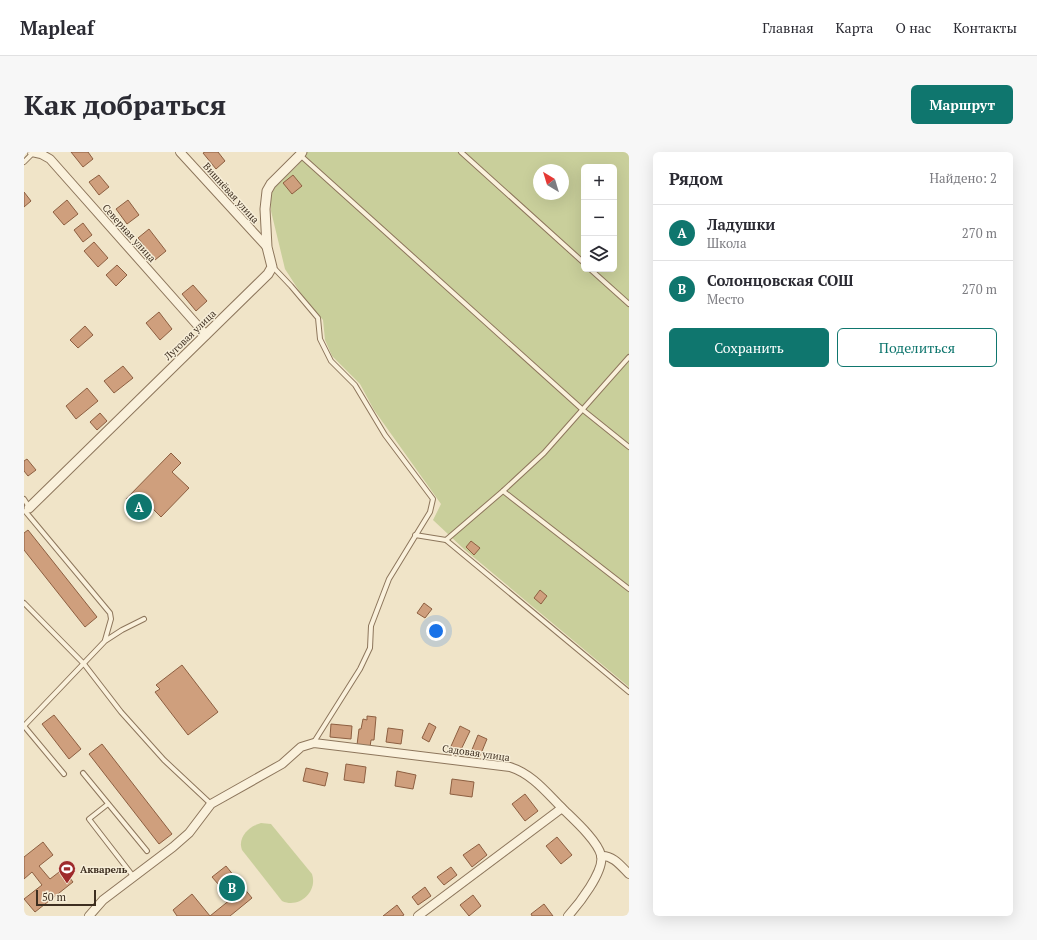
<!DOCTYPE html>
<html lang="ru">
<head>
<meta charset="utf-8">
<style>
	body { margin:0; font-family:"PT Serif",serif; background:#f7f7f7; color:#2b2b33 }
	.controls { position:absolute; right:12px; top:12px; display:grid; overflow:hidden; border-radius:6px; box-shadow:0 4px 16px #0002 }
	.controls button { width:36px; height:36px; display:grid; place-items:center; padding:0; border:0; border-bottom:1px solid #e1e1e2; background:#fff; color:#2b2b33; font:20px sans-serif }
	.compass { position:absolute; left:509px; top:12px; width:36px; height:36px; border-radius:50%; background:#fff; box-shadow:0 4px 16px #0002; rotate:322deg }
	.scale { position:absolute; left:12px; bottom:10px; width:60px; box-sizing:border-box; padding-left:4px; border:2px solid #3d2e20; border-top:0; font-size:11px; line-height:14px; white-space:nowrap; color:#3d2e20; -webkit-text-stroke:3px #f7eed8; paint-order:stroke }
	.you { position:absolute; left:412px; top:479px; width:14px; height:14px; margin:-10px; border:3px solid #fff; border-radius:50%; background:#1a73e8; box-shadow:0 0 0 6px #1a73e833 }
	.badge { display:grid; place-items:center; width:26px; height:26px; border-radius:50%; background:#0f766e; color:#fff; font-size:13px; font-weight:700 }
	.pin { position:absolute; translate:-50% -50%; border:2px solid #fff; box-shadow:0 1px 4px #0006 }
	.list { margin:0; padding:0; list-style:none }
	h2 { display:flex; justify-content:space-between; align-items:center; height:52px; margin:0; padding:0 16px; font-size:17px }
	h2 small { font-size:13px; font-weight:400; color:#7c7c81 }
	.list li { display:grid; grid-template-columns:26px 1fr auto; gap:12px; align-items:center; box-sizing:border-box; height:56px; padding:0 16px; border-top:1px solid #e1e1e2 }
	.list b { display:block; font-size:15px; white-space:nowrap }
	.list p { margin:0; font-size:13px; white-space:nowrap; color:#7c7c81 }
	.list em { font-size:13px; font-style:normal; color:#7c7c81 }
	.actions { display:flex; gap:8px; padding:12px 16px }
	.actions a { flex:1; padding:9px 0; border:1px solid #0f766e; border-radius:6px; text-align:center; font-size:14px; color:#0f766e }
	.actions .main { background:#0f766e; color:#fff }
	.icon { flex:none; width:22px; height:22px; fill:none; stroke:currentColor; stroke-width:2; stroke-linecap:round; stroke-linejoin:round }
	.map { position:relative; flex:none; width:605px; height:764px; overflow:hidden; border-radius:6px }
	header { display:flex; align-items:center; gap:24px; box-sizing:border-box; height:56px; padding:0 20px; background:#fff; border-bottom:1px solid #e1e1e2 }
	header strong { font-size:19px }
	nav { display:flex; gap:22px; margin-inline-start:auto; font-size:14px }
	.intro { display:flex; align-items:center; justify-content:space-between; box-sizing:border-box; height:96px; padding:0 24px }
	h1 { margin:0; font-size:28px }
	.button { padding:10px 18px; border-radius:6px; background:#0f766e; color:#fff; font-size:14px; font-weight:700 }
	main { display:flex; gap:24px; padding:0 24px }
	aside { flex:1; background:#fff; border-radius:6px; box-shadow:0 4px 16px #0002 }
	.map>svg:first-child { display:block }
	.green { fill:#c9cf9b; fill-rule:evenodd }
	.building { fill:#cf9f7d; stroke:#8d5f41 }
	.lines { fill:none; stroke-linecap:round; stroke-linejoin:round }
	.service-casing { stroke:#8d765c; stroke-width:6 }
	.minor-casing { stroke:#8d765c; stroke-width:10 }
	.tertiary-casing { stroke:#8d765c; stroke-width:11 }
	.service { stroke:#faf1dc; stroke-width:4 }
	.minor { stroke:#faf1dc; stroke-width:8 }
	.tertiary { stroke:#faf1dc; stroke-width:9 }
	.labels { text-anchor:middle; dominant-baseline:central; stroke-width:3; stroke-linejoin:round; paint-order:stroke }
	.street-label { font-size:10px; fill:#3d2e20; stroke:#f7eed8 }
	.poi-label { font-size:10px; font-weight:bold; fill:#3d2e20; stroke:#f7eed8; text-anchor:start }
</style>
</head>
<body>
<header>
<strong>Mapleaf</strong>
<nav><a>Главная</a><a>Карта</a><a>О нас</a><a>Контакты</a></nav>
</header>
<div class="intro"><h1>Как добраться</h1><a class="button">Маршрут</a></div>
<main>
<div class="map">
<svg width="605" height="764" viewBox="0 0 605 764">
	<rect width="100%" height="100%" fill="#f0e4c8"/>
	<g class="green">
		<path d="M283 0H605V535L441 398 409 368 417 352 350 258 336 232 308 204 301 188 299 168 281 148 261 117 247 59V39L273 14ZM560 15H590V117H560ZM515 18H539V42H515Z"/>
		<path d="M237 671 247 672 288 722C294 740 275 757 258 749L218 698C213 685 226 674 237 671Z"/>
	</g>
	<g class="building">
		<path d="M47 0H64L69 7 59 15Z"/>
		<path d="M181 0H194L201 9 192 17 179 1Z"/>
		<path d="M75 23 85 35 75 43 65 30Z"/>
		<path d="M269 23 278 34 268 42 259 31Z"/>
		<path d="M0 40 7 49 0 55Z"/>
		<path d="M43 48 54 62 40 73 29 60Z"/>
		<path d="M104 48 115 63 103 72 92 57Z"/>
		<path d="M59 71 68 83 59 90 50 78Z"/>
		<path d="M125 77 142 99 131 108 114 86Z"/>
		<path d="M70 90 84 106 74 115 60 99Z"/>
		<path d="M93 113 103 123 92 134 82 123Z"/>
		<path d="M169 133 183 149 172 159 158 142Z"/>
		<path d="M135 160 148 177 136 188 122 171Z"/>
		<path d="M61 174 69 183 54 196 46 188Z"/>
		<path d="M99 214 109 226 90 241 80 229Z"/>
		<path d="M63 236 74 249 52 267 42 254Z"/>
		<path d="M76 261 83 269 73 278 66 270Z"/>
		<path d="M147 301 157 311 148 320 165 336 137 365 121 349 112 358 102 347Z"/>
		<path d="M3 307 12 318 4 324 0 319V309Z"/>
		<path d="M4 378 73 465 61 475 0 398V381Z"/>
		<path d="M447 389 456 396 450 403 442 395Z"/>
		<path d="M516 438 523 444 517 452 510 446Z"/>
		<path d="M400 451 408 457 401 466 393 461Z"/>
		<path d="M158 513 194 560 164 583 131 540 136 537 132 533Z"/>
		<path d="M30 563 57 597 45 607 18 572Z"/>
		<path d="M343 564 352 565 350 588H347L346 595 333 593 335 577H337L339 567 343 568Z"/>
		<path d="M405 571 412 575 405 590 398 586Z"/>
		<path d="M307 572 328 574 327 587 306 585Z"/>
		<path d="M436 574 446 579 433 606 424 601Z"/>
		<path d="M364 576 379 578 377 592 362 590Z"/>
		<path d="M454 583 463 587 456 604 447 600Z"/>
		<path d="M78 592 148 682 135 692 65 602Z"/>
		<path d="M322 612 342 615 340 631 320 628Z"/>
		<path d="M282 616 304 621 301 634 279 629Z"/>
		<path d="M373 619 392 623 389 637 371 634Z"/>
		<path d="M428 627 450 630 448 645 426 642Z"/>
		<path d="M501 642 514 659 501 669 488 652Z"/>
		<path d="M533 685 548 703 537 712 522 694Z"/>
		<path d="M19 690 29 703 15 714 26 727 39 717 49 730 11 760 0 747 18 733 8 720 0 727V705Z"/>
		<path d="M455 692 463 703 448 715 439 703Z"/>
		<path d="M202 714 228 746 206 764H186L207 747 188 725Z"/>
		<path d="M427 715 433 723 420 733 413 725Z"/>
		<path d="M401 735 407 744 394 753 388 745Z"/>
		<path d="M168 742 186 764H153L149 758Z"/>
		<path d="M449 743 457 754 445 764 436 753Z"/>
		<path d="M520 752 529 764H508L507 762Z"/>
		<path d="M373 753 380 763 378 764H359Z"/>
	</g>
	<g class="lines">
		<defs>
			<g id="service">
				<path d="M437 0 560 111"/>
				<path d="M276 3 559 258 605 295"/>
				<path d="M0 10 9 1"/>
				<path d="M249 115 267 134 294 166 296 187 307 209 331 233 361 283 409 347 406 360 365 427 347 474 346 496 336 517 290 590"/>
				<path d="M566 117 605 152"/>
				<path d="M479 339 605 437"/>
				<path d="M0 347 5 355"/>
				<path d="M1 359 86 461 87 467 81 488"/>
				<path d="M391 383 422 388 605 540"/>
				<path d="M422 388 479 339 520 301 605 205"/>
				<path d="M0 451 60 512 97 560 140 608 187 652"/>
				<path d="M0 574 81 489 98 478 120 467"/>
				<path d="M0 574 40 622"/>
				<path d="M59 621 123 699"/>
				<path d="M84 652 65 667 109 724"/>
			</g>
			<g id="minor">
				<path d="M8 0 17 2 26 7 182 183"/>
				<path d="M156 0 243 95"/>
				<path d="M538 656C549 667 573 688 577 703 581 719 554 753 544 764"/>
				<path d="M577 704C589 703 597 714 605 722"/>
				<path d="M65 764 79 748 149 695 165 681 187 652 258 612 277 595 290 591 486 615C508 622 522 640 538 656L394 764"/>
			</g>
			<path id="tertiary" d="M5 356 244 122 248 115 243 95 241 57 243 39 247 32 276 3 278 0"/>
		</defs>
		<use href="#service" class="service-casing"/>
		<use href="#minor" class="minor-casing"/>
		<use href="#tertiary" class="tertiary-casing"/>
		<use href="#service" class="service"/>
		<use href="#minor" class="minor"/>
		<use href="#tertiary" class="tertiary"/>
	</g>
	<defs>
		<symbol id="stadium-pin" viewBox="-11 -11 22 30"><path d="M0 17L-7.5 6A9.5 9.5 0 1 1 7.5 6Z" fill="#9e2a2b" stroke="#f7eed8"/><path d="M0-5a6.5 5 0 1 0 0 10a6.5 5 0 1 0 0-10ZM-3.5-1.8h7v3.6h-7Z" fill="#fff"/></symbol>
	</defs>
	<g fill-rule="evenodd">
		<use href="#stadium-pin" x="33" y="707" width="20" height="27"/>
	</g>
	<g class="labels">
		<g class="street-label">
			<text transform="translate(207 41) rotate(48)">Вишнёвая улица</text>
			<text transform="translate(105 81) rotate(48)">Северная улица</text>
			<text transform="translate(166 183) rotate(-44)">Луговая улица</text>
			<text transform="translate(452 601) rotate(8)">Садовая улица</text>
		</g>
		<g class="poi-label">
			<text x="56" y="717">Акварель</text>
		</g>
	</g>
</svg>
<div class="controls">
<button>+</button>
<button>−</button>
<button><svg class="icon" aria-label="layers" viewBox="0 0 24 24"><path d="M12 4l9 5-9 5-9-5zM3 14l9 5 9-5"/></svg></button>
</div>
<svg class="compass" viewBox="-18 -18 36 36"><path d="M0-13l5 13h-10z" fill="#e53935"/><path d="M0 13l5-13h-10z" fill="#7c7c81"/></svg>
<div class="scale">50 m</div>
<div class="you"></div>
<div class="pin badge" style="left:115px;top:355px">A</div>
<div class="pin badge" style="left:208px;top:736px">B</div>
</div>
<aside>
<h2>Рядом<small>Найдено: 2</small></h2>
<ul class="list">
<li><span class="badge">A</span><div><b>Ладушки</b><p>Школа</p></div><em>270 m</em></li>
<li><span class="badge">B</span><div><b>Солонцовская СОШ</b><p>Место</p></div><em>270 m</em></li>
</ul>
<div class="actions"><a class="main">Сохранить</a><a>Поделиться</a></div>
</aside>
</main>
</body>
</html>
